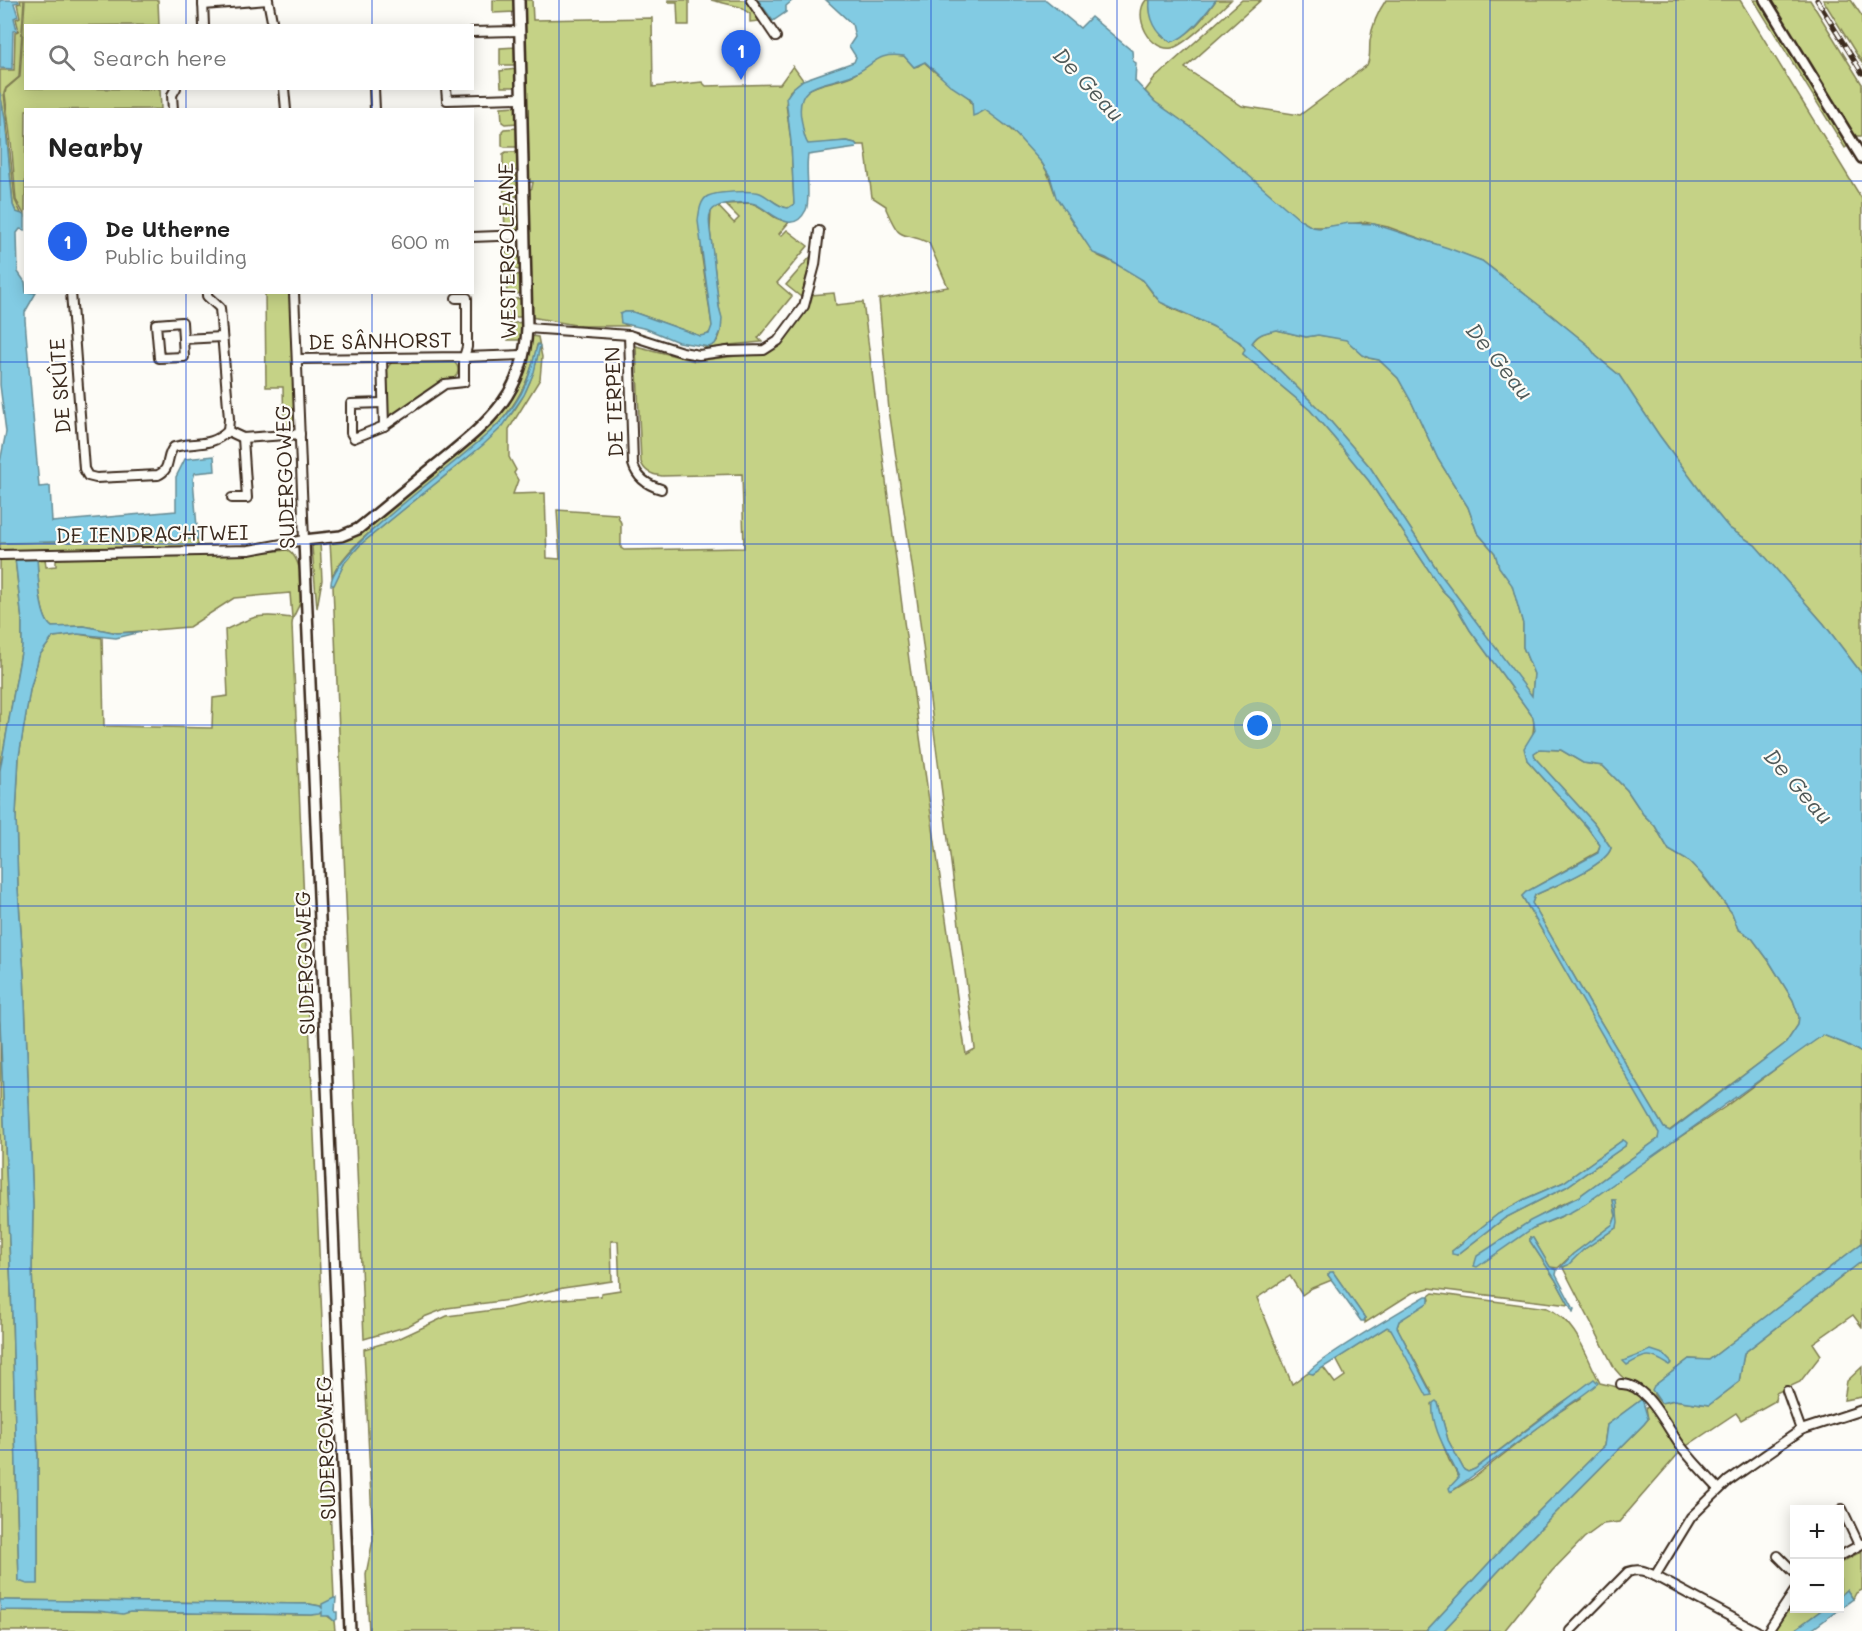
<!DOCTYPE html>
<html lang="en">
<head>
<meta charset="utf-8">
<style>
	body { margin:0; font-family:Mali,sans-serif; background:#f2f2f2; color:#222 }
	.controls { position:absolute; right:18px; bottom:18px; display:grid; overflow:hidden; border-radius:0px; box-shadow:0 3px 15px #0003 }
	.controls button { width:54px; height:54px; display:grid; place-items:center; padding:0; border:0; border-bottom:2px solid #e0e0e0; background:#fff; color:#222; font:30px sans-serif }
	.you { position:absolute; left:1258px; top:726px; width:21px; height:21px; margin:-15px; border:4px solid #fff; border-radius:50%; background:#1a73e8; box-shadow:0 0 0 9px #1a73e833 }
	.badge { display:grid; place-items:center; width:39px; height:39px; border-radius:50%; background:#2563eb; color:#fff; font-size:20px; font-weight:700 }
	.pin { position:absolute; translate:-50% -50px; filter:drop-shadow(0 2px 3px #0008) }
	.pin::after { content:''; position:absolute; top:32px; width:21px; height:18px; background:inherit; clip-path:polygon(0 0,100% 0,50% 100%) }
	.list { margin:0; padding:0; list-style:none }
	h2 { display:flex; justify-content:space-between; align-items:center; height:78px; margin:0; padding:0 24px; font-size:26px }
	h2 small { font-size:20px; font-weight:400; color:#767676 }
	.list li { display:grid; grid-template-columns:39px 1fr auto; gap:18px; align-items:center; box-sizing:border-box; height:108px; padding:0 24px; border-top:2px solid #e0e0e0 }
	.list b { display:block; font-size:22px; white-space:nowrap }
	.list p { margin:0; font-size:20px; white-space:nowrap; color:#767676 }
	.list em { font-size:20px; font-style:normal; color:#767676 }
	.icon { flex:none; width:33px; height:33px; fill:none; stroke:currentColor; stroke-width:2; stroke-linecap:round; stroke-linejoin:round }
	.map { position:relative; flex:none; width:1862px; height:1631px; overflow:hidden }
	.search { position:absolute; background:#fff; box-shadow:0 3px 15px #0003; left:24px; top:24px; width:450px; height:66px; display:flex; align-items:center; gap:15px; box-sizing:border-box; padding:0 21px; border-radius:0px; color:#767676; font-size:22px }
	.panel { position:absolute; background:#fff; box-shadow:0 3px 15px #0003; left:24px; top:108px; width:450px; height:186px; border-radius:0px }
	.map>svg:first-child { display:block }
	.green { fill:#c5d286; stroke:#807e52; stroke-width:1.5; fill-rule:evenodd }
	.water { fill:#82cbe3; stroke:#668b94; stroke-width:1.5; fill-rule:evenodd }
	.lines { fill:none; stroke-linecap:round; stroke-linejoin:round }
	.minor-casing { stroke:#3b2a1e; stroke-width:12 }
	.tertiary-casing { stroke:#3b2a1e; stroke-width:14 }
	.minor { stroke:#fdfcf7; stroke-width:8 }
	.tertiary { stroke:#fdfcf7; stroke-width:9 }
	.rail-casing { stroke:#3b2a1e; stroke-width:5 }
	.rail { stroke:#fdfcf7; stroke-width:3; stroke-dasharray:9; stroke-linecap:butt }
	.grid { fill:none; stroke:#1d4ed8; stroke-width:1.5; stroke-opacity:0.55 }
	.labels { text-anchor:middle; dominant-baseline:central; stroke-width:4.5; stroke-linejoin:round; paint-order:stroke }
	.street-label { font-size:21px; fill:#3b2a1e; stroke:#fdfcf7 }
	.water-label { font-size:22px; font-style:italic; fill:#505a59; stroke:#fdfcf7 }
</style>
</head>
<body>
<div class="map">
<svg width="1862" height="1631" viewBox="0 0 1862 1631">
	<rect width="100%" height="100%" fill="#fdfcf7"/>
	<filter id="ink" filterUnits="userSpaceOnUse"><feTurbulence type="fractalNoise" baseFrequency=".0167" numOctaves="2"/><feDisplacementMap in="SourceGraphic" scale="12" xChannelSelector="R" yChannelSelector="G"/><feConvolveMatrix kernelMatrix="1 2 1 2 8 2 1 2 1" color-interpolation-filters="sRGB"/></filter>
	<g filter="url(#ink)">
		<g class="green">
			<path d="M20 0H24L19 77 6 88 4 93 15 200 22 215 16 212 13 205 5 119 0 93V70H14L15 32 19 31 16 19 20 17 17 4 21 3Z"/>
			<path d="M25 0H158L159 25 26 26V88L160 89 161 109 26 110 25 216 16 200 12 151 5 94 6 89 20 77Z"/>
			<path d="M493 0H514L515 12 493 13Z"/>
			<path d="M522 0H532L533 20 652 18 653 87 702 82 706 86 780 84 793 66 803 80 790 91 786 104 791 142 794 204 788 208C779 207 775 201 767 198 753 192 717 189 705 199L701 251 712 326 711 331 707 335 700 336 633 312H625L621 322 628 326H581L531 317 528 191 532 188 533 182H528Z"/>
			<path d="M668 0H689V25H678L677 2H668Z"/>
			<path d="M711 0H746L760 21 750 22V14L740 7Z"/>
			<path d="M1146 0H1150C1149 17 1156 34 1171 42 1190 36 1205 16 1216 0H1231C1220 10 1185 46 1172 48 1150 52 1132 16 1146 0Z"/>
			<path d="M1242 0H1261L1185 68 1242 106 1300 115 1367 65C1371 57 1369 49 1370 41 1372 25 1377 13 1386 0H1740L1862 199V674L1824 624 1755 545 1729 528 1715 511 1659 435 1619 375 1596 356 1588 345 1540 306 1482 261 1388 227 1364 222 1326 227H1312L1300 220 1274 199 1202 135 1155 102 1145 91 1155 78Z"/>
			<path d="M1754 0H1760L1849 145 1845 148Z"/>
			<path d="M1771 0H1810L1862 84V136H1855Z"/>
			<path d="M1823 0H1851L1862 16V63Z"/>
			<path d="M516 47V65H500V48Z"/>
			<path d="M888 54 904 56 914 67 918 66 924 62 935 72 968 97 978 114 985 109C1006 125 1026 141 1041 162 1049 172 1050 181 1054 191 1058 200 1091 252 1097 255 1111 262 1129 269 1141 279 1149 286 1153 297 1162 303 1181 316 1235 330 1245 349L1243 354 1310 410 1335 439 1369 481 1442 590 1453 601 1470 630 1533 717C1536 731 1529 746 1527 760L1587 827 1600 845 1598 852 1526 892 1522 896 1660 1133 1658 1139 1578 1197 1558 1206 1509 1234 1533 1228 1560 1217 1725 1107 1802 1049 1823 1035 1846 1044 1862 1053V1243L1709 1360 1689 1359 1654 1386V1395L1661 1403 1674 1400 1709 1405 1739 1382 1744 1353 1862 1261V1327L1853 1315 1813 1343 1821 1355 1800 1382 1776 1393 1775 1401 1741 1420 1736 1413 1685 1447 1640 1388 1621 1376 1615 1369 1563 1268 1583 1250 1617 1227V1209L1615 1200H1613L1616 1216 1613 1224 1573 1254 1558 1268 1550 1267 1533 1238 1530 1237V1241L1555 1279 1569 1305 1429 1288 1412 1293 1365 1323V1318L1333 1272 1328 1275 1332 1280 1312 1288 1302 1295 1290 1276 1257 1298 1292 1384 1308 1372 1313 1374 1323 1367 1335 1383 1345 1376 1336 1359 1387 1327 1391 1329 1432 1393 1397 1327 1399 1321 1430 1300 1429 1296 1433 1293 1547 1308C1577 1321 1586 1356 1600 1383L1634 1391 1642 1399 1607 1425 1604 1446 1513 1537 1426 1631H369L366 1574 373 1540 364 1349 398 1339 447 1316 502 1309 540 1301 601 1296V1293L620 1290 618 1241H611L612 1281 563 1288 517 1299 447 1308 424 1317 408 1326 364 1339 333 586 345 562 361 544C387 523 413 501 440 480 486 442 533 410 539 344L537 345C527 403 493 433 449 468 429 484 409 501 388 517 367 534 345 552 332 576L330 541 353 537 493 424 512 397 519 382 532 336 538 337 542 357 540 379 509 429V457L516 470 514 473 518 480 513 494 545 493 547 558 560 559 557 510 617 514 621 523V548L624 550 744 548 742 474 662 476C653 475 644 472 641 462L636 346 695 361 761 353 796 323 808 307 811 295 834 293 836 305 863 302 909 660 960 1017 966 1054 975 1049 917 599 889 410 879 299 948 287 929 243C899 229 902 245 886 209V206L872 197 865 145H857L855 143 846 141 808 145C803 137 802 127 800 118 792 81 829 86 851 76 864 70 874 58 888 54ZM1623 1140 1625 1146 1566 1187 1505 1218 1457 1255 1452 1251 1498 1214 1525 1199 1564 1182ZM1581 1390V1398L1554 1415 1472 1479 1452 1491 1459 1477 1449 1460 1439 1434 1432 1404 1438 1403 1448 1440 1464 1470 1468 1472 1475 1469 1557 1406Z"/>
			<path d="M516 69 517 87H501L500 71Z"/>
			<path d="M517 106 518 123 505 124 502 122 501 107Z"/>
			<path d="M518 128V147H505L502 146V131L504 129Z"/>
			<path d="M506 152H519V171L503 170V154Z"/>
			<path d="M519 175 520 196 508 197 504 194 503 179 508 176Z"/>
			<path d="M520 201 519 229 515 232H505L504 205 508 202Z"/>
			<path d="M751 203C766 207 773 222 790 221L779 234 781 236 787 230 808 246 777 283 792 296 758 338 762 342 729 345 712 350 702 346C724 349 723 322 719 307L710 230 711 211 717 205 734 223 739 218 725 204Z"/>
			<path d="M522 252V270L506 269 505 253Z"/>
			<path d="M812 255 801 297 786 285Z"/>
			<path d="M522 274 523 294 507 293 506 277Z"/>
			<path d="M265 293H290L295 423C292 427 290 430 284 431L283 387H266Z"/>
			<path d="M523 298V317H507V300Z"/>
			<path d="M523 322 522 340H508V324Z"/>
			<path d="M1277 330 1306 337 1318 335 1346 339 1363 355 1369 358 1379 360 1398 378 1412 403 1438 459 1468 507 1477 532 1495 553 1499 567 1512 584 1523 624V647L1534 674 1532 697 1438 571 1370 467 1325 415 1252 343C1259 333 1267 332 1277 330Z"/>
			<path d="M451 360C460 365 460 373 453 379L442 381 435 386 392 417H388L386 369 393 361Z"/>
			<path d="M198 539V548L0 550V543Z"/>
			<path d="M320 542 322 580 317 608 312 547 315 543Z"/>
			<path d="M288 550C301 558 305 590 300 603 297 611 292 616 292 625L334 1598 320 1608V1606L309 1604 0 1600V1021L12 1314 19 1580 38 1583V1460L32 1267 33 1206 24 975 18 889 16 815 19 756 30 690 39 656 53 637 78 634 102 638 104 726 212 728 213 698 228 696 225 630C254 616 260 613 292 618L290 593 234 598 189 627 117 633 84 626 52 627C39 619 38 573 37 558H45L46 567 56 566V558L234 555Z"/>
			<path d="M15 558 22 621V647L0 770V559Z"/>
			<path d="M1540 749 1561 750 1583 763 1603 766 1627 790 1643 814 1655 826 1669 850 1690 862 1699 871 1732 913 1738 929 1752 938 1769 961 1793 1000 1799 1017 1798 1025 1786 1043 1669 1131 1664 1128 1590 1004 1532 903 1535 895C1552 887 1606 866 1611 848L1594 823 1535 758 1534 753Z"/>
			<path d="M1862 1367V1397L1844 1400 1847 1381Z"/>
			<path d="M1650 1406 1680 1452 1619 1522 1603 1524 1584 1538 1552 1571 1504 1631H1443L1506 1563 1644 1424 1648 1419 1646 1408Z"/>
			<path d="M1862 1551V1590L1856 1593 1853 1599 1847 1590 1840 1596V1563Z"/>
			<path d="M1794 1600V1608L1823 1609 1793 1631H1774Z"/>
			<path d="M0 1610 311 1615 322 1612 334 1621 335 1631H0Z"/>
		</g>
		<g class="water">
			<path d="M0 0H18L19 2 14 3 18 16 14 18 17 30 13 31 12 69 0 68Z"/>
			<path d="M758 0H793L786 6V12L773 21Z"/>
			<path d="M826 0H1046L1080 28 1091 17 1132 51 1133 61 1136 63 1135 81 1155 102 1202 135 1300 220 1312 227 1319 228 1349 223 1374 224 1448 248 1482 261 1540 306 1588 345 1596 356 1619 375 1659 435 1715 511 1729 528 1755 545 1824 624 1862 674V1053L1846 1044 1823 1035 1585 1204 1571 1212 1533 1228 1477 1267 1474 1266 1477 1256 1530 1221 1578 1197 1658 1139 1659 1133 1522 896 1526 892 1598 853 1600 845 1587 827 1527 760 1524 748 1535 730 1533 717 1470 630 1453 601 1442 590 1369 481 1335 439 1310 410 1243 354 1245 349 1240 342 1212 326 1160 302 1143 280 1106 258 1093 253 1056 197 1050 176 1042 163 1012 130 985 110 978 114 973 116 972 101 968 97 951 86 925 62 914 67 904 56C876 52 876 64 854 74 829 86 795 79 801 118 803 127 803 137 808 144L846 141 855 143 857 145 856 148 808 155C805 169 811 199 806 210 792 238 770 210 755 204 748 201 739 203 732 203 706 206 708 214 711 238 714 261 716 284 719 307L722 318 721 331 715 344 709 347 678 342 647 329 621 323 620 314 625 312H633L700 336 709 334 712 326 698 221C699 213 700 200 708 196 717 192 751 190 760 193 770 197 776 207 788 208L794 204 791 142 786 98 793 88 803 80 854 62 856 57 849 46 855 37 852 24ZM1277 330 1306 337 1318 335 1346 340 1363 355 1369 358 1379 360 1398 378 1412 403 1438 459 1468 507 1477 532 1495 553 1499 567 1512 585 1523 624V647L1534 674 1532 696 1438 571 1370 467 1325 415 1252 343C1258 333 1267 332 1277 330ZM1540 749 1561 750 1583 763 1603 766 1627 790 1643 814 1655 826 1669 850 1690 862 1706 879 1732 913 1738 929 1752 938 1769 961 1793 1000 1799 1017 1798 1025 1786 1043 1670 1131 1664 1128 1590 1004 1532 903 1535 895C1552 887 1606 866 1611 848L1594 823 1535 758 1534 753Z"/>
			<path d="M1150 0H1216C1206 13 1187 39 1171 42 1156 34 1148 18 1150 0Z"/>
			<path d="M0 93 5 119 13 205 16 212 25 215V230L20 229 17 233 18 272 25 282 26 292 36 293 25 312V320L39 487 50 486 52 522 176 511V477L185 459 214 456 215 471 195 473 193 479 198 539 0 543V462L6 432 0 385Z"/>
			<path d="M538 344 540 346 534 372 524 395 503 426 483 445 361 544 345 562 334 585H331C328 551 477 451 504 418 517 403 527 385 532 366 534 359 535 351 538 344Z"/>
			<path d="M15 558H37C38 573 39 619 52 627L84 626 117 633 141 632 116 638 78 634 53 637 39 656 30 690 19 756 16 815 18 889 24 975 33 1206 32 1267 38 1460V1584H27L19 1581 12 1314 0 1021V770L22 647V621Z"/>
			<path d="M1623 1140 1626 1143 1625 1146 1566 1187 1505 1218 1457 1255 1452 1254V1251L1498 1214 1525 1199 1564 1182Z"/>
			<path d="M1613 1200H1616L1618 1222 1617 1227 1583 1250 1568 1265 1560 1268 1573 1254 1613 1224 1616 1216Z"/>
			<path d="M1530 1237 1533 1238 1550 1267 1557 1270 1556 1275 1574 1309 1573 1312 1555 1279 1530 1241Z"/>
			<path d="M1862 1243V1261L1744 1353 1739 1382 1709 1405 1674 1400 1661 1403 1652 1390 1654 1386 1689 1359 1709 1360Z"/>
			<path d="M1330 1272H1333L1365 1318 1364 1321H1361L1328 1275Z"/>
			<path d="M1426 1296H1429V1302L1399 1321 1397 1327 1432 1395 1427 1396 1391 1329 1387 1327 1313 1374 1308 1373C1312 1363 1409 1306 1426 1296Z"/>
			<path d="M1651 1350 1663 1354 1672 1363 1669 1365C1650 1353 1647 1353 1627 1365L1623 1361Z"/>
			<path d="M1594 1379 1598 1383 1597 1384C1582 1397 1566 1406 1551 1418 1518 1442 1485 1467 1452 1491H1450L1449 1488 1459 1477C1449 1455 1430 1427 1433 1403L1436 1401 1438 1403 1448 1440 1464 1470 1468 1472 1475 1469Z"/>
			<path d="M1642 1399 1648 1419 1644 1424 1506 1563 1443 1631H1426L1513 1537 1604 1446 1607 1425Z"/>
			<path d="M1847 1590 1853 1599 1810 1631H1793L1823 1609 1840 1608V1596Z"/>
			<path d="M334 1598H336L335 1612H337V1619L334 1621 329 1616H322V1612L320 1614 311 1615 130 1612 123 1614 98 1611 0 1610V1600H5L309 1604 320 1606 322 1608V1604Z"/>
		</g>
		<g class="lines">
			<defs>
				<g id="minor">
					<path d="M268 0 273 26"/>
					<path d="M751 0 776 37"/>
					<path d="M203 1 204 26"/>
					<path d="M203 5 268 0"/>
					<path d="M472 32 519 31"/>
					<path d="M284 88 286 110"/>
					<path d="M374 88 375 110"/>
					<path d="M446 88 447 100 521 98"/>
					<path d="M173 110 172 95 176 88"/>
					<path d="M472 237 525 235"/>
					<path d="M71 292 84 469 88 476 96 478 158 475C172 469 165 456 174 447 196 441 210 448 228 431L243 438 300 434"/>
					<path d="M207 292V296L220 308 229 419 228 431"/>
					<path d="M527 328 629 335 682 352 699 355 727 351 764 350 778 341 804 306 815 265 819 231"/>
					<path d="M629 335 633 464C637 478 647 485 661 489"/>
					<path d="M183 339 184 357 159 358 156 324 182 322 183 339 222 337"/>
					<path d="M382 358 384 426"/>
					<path d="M297 359 464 357 467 347V298H456"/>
					<path d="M383 403 351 404V433L354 438 384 426 445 384 464 382V357L523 355"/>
					<path d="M232 498H247L243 438"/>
					<path d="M0 555 249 550 304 540 294 292"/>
					<path d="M1621 1384C1649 1383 1668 1432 1684 1450 1695 1464 1707 1476 1719 1489"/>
					<path d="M1787 1391 1801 1430"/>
					<path d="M1842 1509 1859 1545"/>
					<path d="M1778 1556 1794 1572"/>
					<path d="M1840 1556 1862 1544"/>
					<path d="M1655 1576 1691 1517 1728 1481 1801 1430 1862 1410"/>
					<path d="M1570 1631 1628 1572C1639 1568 1645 1571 1655 1576L1757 1631"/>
					<path d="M1768 1631 1794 1592"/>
				</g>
				<g id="tertiary">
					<path d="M1765 0 1862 158"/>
					<path d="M350 1631 304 540 341 536 358 529C384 508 410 486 436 465 486 424 524 397 527 328L519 0"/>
				</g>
			</defs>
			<use href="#minor" class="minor-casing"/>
			<use href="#tertiary" class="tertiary-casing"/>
			<use href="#minor" class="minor"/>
			<use href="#tertiary" class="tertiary"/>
			<defs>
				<path id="rail" d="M1817 0 1862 73"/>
			</defs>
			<use href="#rail" class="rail-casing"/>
			<use href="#rail" class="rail"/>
		</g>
	</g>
	<path class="grid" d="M186 0V26M372 0V26M559 0V1631M745 0V1631M931 0V1631M1117 0V1631M1303 0V1631M1490 0V1631M1676 0V1631M186 88V110M372 88V110M0 181H26M472 181H1862M186 292V1631M372 292V1631M0 362H1862M0 544H1862M0 725H1862M0 906H1862M0 1087H1862M0 1269H1862M0 1450H1862"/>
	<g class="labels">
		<g class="street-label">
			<text transform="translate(506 251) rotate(-91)">WESTERGOLEANE</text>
			<text transform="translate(380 340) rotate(-1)">DE SÂNHORST</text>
			<text transform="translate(59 386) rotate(-94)">DE SKÛTE</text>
			<text transform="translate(613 402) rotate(-92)">DE TERPEN</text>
			<text transform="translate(284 477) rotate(-92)">SUDERGOWEG</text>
			<text transform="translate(152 533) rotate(-1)">DE IENDRACHTWEI</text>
			<text transform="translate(304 963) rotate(-92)">SUDERGOWEG</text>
			<text transform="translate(325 1448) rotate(-92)">SUDERGOWEG</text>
		</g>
		<g class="water-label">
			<text transform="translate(1089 84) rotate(47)">De Geau</text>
			<text transform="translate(1500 361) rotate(51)">De Geau</text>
			<text transform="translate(1799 786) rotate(49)">De Geau</text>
		</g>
	</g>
</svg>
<div class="controls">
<button>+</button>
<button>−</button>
</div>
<div class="you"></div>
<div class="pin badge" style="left:741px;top:80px">1</div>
<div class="search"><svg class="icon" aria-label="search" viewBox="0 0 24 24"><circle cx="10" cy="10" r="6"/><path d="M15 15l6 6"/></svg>Search here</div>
<section class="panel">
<h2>Nearby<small></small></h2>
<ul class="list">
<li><span class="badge">1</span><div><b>De Utherne</b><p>Public building</p></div><em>600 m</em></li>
</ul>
</section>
</div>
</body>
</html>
